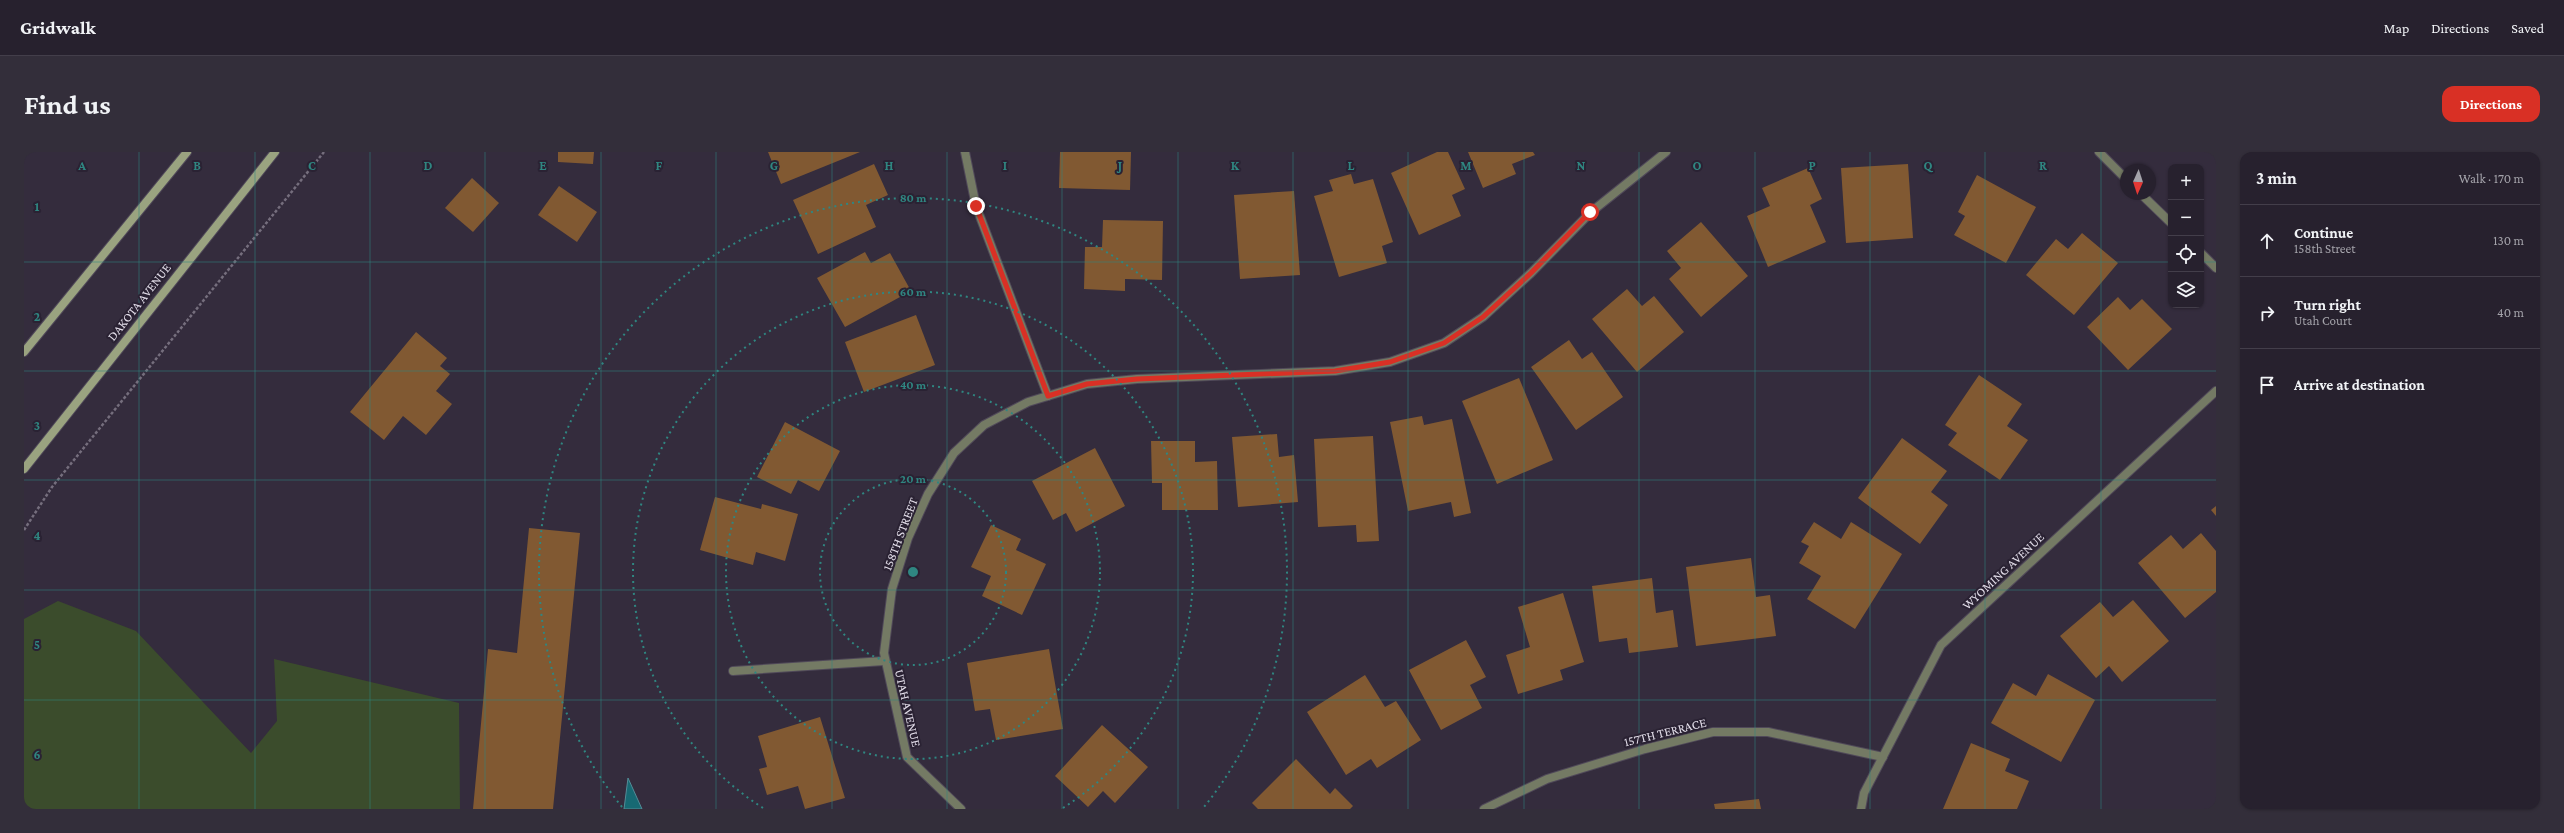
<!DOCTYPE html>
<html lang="en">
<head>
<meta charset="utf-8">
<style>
	body { margin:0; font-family:"Crimson Pro",serif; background:#332e3a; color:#f1f3f6 }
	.controls { position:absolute; right:12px; top:12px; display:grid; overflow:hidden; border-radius:8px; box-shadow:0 1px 3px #0004 }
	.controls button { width:36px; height:36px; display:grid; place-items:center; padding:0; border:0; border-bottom:1px solid #433e4a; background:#27212e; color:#f1f3f6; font:20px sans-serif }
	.compass { position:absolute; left:2096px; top:12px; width:36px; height:36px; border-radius:50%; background:#27212e; box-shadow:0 1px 3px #0004; rotate:183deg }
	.stop { position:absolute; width:12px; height:12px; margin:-9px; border:3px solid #d93025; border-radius:50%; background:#fff }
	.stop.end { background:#d93025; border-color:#fff; box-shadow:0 1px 4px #0008 }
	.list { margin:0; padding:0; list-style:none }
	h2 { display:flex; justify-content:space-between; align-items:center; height:52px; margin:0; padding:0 16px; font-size:17px }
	h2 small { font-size:13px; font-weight:400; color:#a4a3aa }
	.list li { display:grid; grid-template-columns:26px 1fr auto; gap:12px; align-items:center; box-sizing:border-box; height:72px; padding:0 16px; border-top:1px solid #433e4a }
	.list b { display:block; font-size:15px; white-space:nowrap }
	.list p { margin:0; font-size:13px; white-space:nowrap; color:#a4a3aa }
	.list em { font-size:13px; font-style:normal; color:#a4a3aa }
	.icon { flex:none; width:22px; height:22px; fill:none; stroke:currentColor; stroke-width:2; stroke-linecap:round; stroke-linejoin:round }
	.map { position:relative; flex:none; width:2192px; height:657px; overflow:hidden; border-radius:12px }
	header { display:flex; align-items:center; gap:24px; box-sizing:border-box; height:56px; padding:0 20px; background:#27212e; border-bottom:1px solid #433e4a }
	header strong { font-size:19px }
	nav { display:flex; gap:22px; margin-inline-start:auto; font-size:14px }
	.intro { display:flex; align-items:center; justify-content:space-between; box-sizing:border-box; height:96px; padding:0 24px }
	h1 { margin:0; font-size:28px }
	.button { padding:10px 18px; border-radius:12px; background:#d93025; color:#fff; font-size:14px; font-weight:700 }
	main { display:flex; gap:24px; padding:0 24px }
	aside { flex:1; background:#27212e; border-radius:12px; box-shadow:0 1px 3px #0004 }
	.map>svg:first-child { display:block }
	.green { fill:#3b4c2c }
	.water { fill:#176973; stroke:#548c97 }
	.building { fill:#815932 }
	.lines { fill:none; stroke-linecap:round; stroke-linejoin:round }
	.minor-casing { stroke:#504959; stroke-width:10 }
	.secondary-casing { stroke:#504959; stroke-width:10 }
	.path { stroke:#756e7d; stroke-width:2.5; stroke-dasharray:3 2; stroke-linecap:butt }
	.minor { stroke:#747a64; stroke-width:8 }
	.secondary { stroke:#9aa380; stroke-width:8 }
	.route { stroke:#d93025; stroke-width:5 }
	.grid { fill:none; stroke:#2f8681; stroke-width:1; stroke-opacity:0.55 }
	.ring { fill:none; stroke:#2f8681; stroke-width:2; stroke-dasharray:2 4 }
	.labels { text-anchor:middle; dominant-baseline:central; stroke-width:4; stroke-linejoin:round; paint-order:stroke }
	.street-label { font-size:13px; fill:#e4dfeb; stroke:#2a2233 }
	.grid-label { font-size:13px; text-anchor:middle; font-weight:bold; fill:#2f8681; stroke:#2a2233; stroke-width:4; stroke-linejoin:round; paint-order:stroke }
	.centre { fill:#2f8681; stroke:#2a2233; stroke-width:2 }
	.ring-label { font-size:12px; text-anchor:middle; font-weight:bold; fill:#2f8681; stroke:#2a2233; stroke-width:4; stroke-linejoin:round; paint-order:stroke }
</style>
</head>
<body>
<header>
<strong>Gridwalk</strong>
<nav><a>Map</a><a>Directions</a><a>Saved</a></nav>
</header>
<div class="intro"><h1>Find us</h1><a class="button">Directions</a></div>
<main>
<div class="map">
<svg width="2192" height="657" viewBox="0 0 2192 657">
	<rect width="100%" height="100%" fill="#342c3d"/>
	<path class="green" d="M34 449 112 479 227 601 253 569 250 507 435 551 436 657H0V467Z"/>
	<path class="water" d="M604 626 618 657H600Z"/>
	<g class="building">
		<path d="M534 0H570L569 12 534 10Z"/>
		<path d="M744 0H836L757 32Z"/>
		<path d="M1036 0H1107L1106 38 1035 36Z"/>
		<path d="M1413 0H1424L1441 37 1428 43 1437 64 1395 83 1367 21Z"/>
		<path d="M1444 0H1509L1511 3 1488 12 1492 22 1459 36Z"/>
		<path d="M850 12 864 43 842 53 852 75 794 102 769 48Z"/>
		<path d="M1884 12 1889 86 1822 91 1817 16Z"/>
		<path d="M1784 16 1798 47 1786 53 1802 90 1744 115 1723 64 1746 54 1738 36Z"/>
		<path d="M1327 22 1330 32 1349 27 1369 90 1358 94 1363 111 1315 125 1290 44 1309 39 1305 28Z"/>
		<path d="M1953 23 2012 55 1982 111 1930 83 1941 64 1934 60Z"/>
		<path d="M448 26 475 51 449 80 421 56Z"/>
		<path d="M535 34 573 60 553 90 514 63Z"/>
		<path d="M1270 39 1276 123 1216 127 1210 43Z"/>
		<path d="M1079 68 1139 69 1138 128 1101 127V139L1060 137 1061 95H1078Z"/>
		<path d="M1677 70 1724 124 1677 165 1645 127 1657 116 1643 99Z"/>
		<path d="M2058 81 2094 111 2050 163 2002 123 2032 87 2044 97Z"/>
		<path d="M841 100 847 111 866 101 887 139 821 175 793 126Z"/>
		<path d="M1603 137 1618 154 1630 144 1660 180 1613 220 1568 167Z"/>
		<path d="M2094 145 2106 158 2118 147 2148 177 2104 218 2063 175Z"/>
		<path d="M892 163 911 213 840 240 821 190Z"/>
		<path d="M392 180 423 206 416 214 426 222 412 239 428 252 402 283 379 264 360 288 326 260Z"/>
		<path d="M1545 188 1558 207 1568 200 1599 245 1552 278 1507 215Z"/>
		<path d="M1955 223 1998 252 1983 274 2004 288 1976 328 1924 293 1933 281 1921 273Z"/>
		<path d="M1495 226 1529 308 1473 332 1438 249Z"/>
		<path d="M1398 264 1400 273 1428 267 1447 361 1430 365 1427 350 1384 359 1366 270Z"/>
		<path d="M761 270 816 299 795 339 774 328 767 342 733 325Z"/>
		<path d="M1253 282 1255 305 1270 303 1274 350 1214 355 1208 285Z"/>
		<path d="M1349 284 1355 389 1333 390 1332 373 1294 375 1290 287Z"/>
		<path d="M1878 286 1923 319 1907 340 1924 353 1896 392 1834 346Z"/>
		<path d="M1127 289H1171V310L1193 309 1194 358H1138V331H1128Z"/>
		<path d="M1071 296 1101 354 1052 380 1042 361 1029 368 1008 329Z"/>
		<path d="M691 345 737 357 738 352 774 362 761 409 732 400 729 413 676 398Z"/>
		<path d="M2192 354V364L2187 358Z"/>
		<path d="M1790 370 1817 387 1827 370 1878 402 1831 477 1783 447 1797 424 1775 411 1785 394 1777 390Z"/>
		<path d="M967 373 997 387 992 398 1022 412 998 463 958 444 967 424 947 415Z"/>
		<path d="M505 376 556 381 529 657H449L464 497 493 501Z"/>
		<path d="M2177 381 2192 399V440L2161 466 2114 411 2147 383 2159 397Z"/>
		<path d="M1727 406 1732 445 1746 443 1752 484 1672 494 1662 415Z"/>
		<path d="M1628 426 1632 461 1649 458 1654 495 1605 501 1603 486 1575 490 1568 434Z"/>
		<path d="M1539 441 1560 510 1536 518 1539 528 1494 542 1482 503 1506 495 1494 455Z"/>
		<path d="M2109 448 2145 489 2098 530 2085 514 2072 526 2036 484 2076 450 2089 465Z"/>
		<path d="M1442 488 1462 525 1446 533 1458 556 1417 578 1385 518Z"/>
		<path d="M1025 497 1039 577 972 588 966 557 951 559 943 511Z"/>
		<path d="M2024 522 2071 548 2037 610 1967 571 1989 531 2012 544Z"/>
		<path d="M1341 523 1361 555 1372 549 1397 588 1353 616 1347 607 1322 623 1283 560Z"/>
		<path d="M796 565 821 646 781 657 774 634 743 643 735 617 743 615 734 584Z"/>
		<path d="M1078 573 1124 615 1091 651 1079 639 1064 655 1031 624Z"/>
		<path d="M1947 591 1986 607 1981 619 2005 629 1993 657H1919Z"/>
		<path d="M1272 607 1306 642 1311 636 1329 654 1326 657H1234L1228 651Z"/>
		<path d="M1735 647 1737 657H1691L1690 652Z"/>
	</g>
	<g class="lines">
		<defs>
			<g id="minor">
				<path d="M941 0 952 54 1024 244"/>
				<path d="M2075 0 2102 27"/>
				<path d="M2117 42 2147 71"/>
				<path d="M2177 101 2192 116"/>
				<path d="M709 519 860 509"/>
				<path d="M937 657 883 605 860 501 868 437 884 386 904 342 930 301 960 273 1004 250 1063 232 1113 227 1311 219 1366 210 1420 191 1459 165 1507 121 1567 60 1642 0"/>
				<path d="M1460 657 1523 627 1621 597 1689 580H1744L1859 605"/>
				<path d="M1837 657 1840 641 1917 493 2192 239"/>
			</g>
			<g id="secondary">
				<path d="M0 200 163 0"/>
				<path d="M0 317 251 0"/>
			</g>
		</defs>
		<use href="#minor" class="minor-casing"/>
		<use href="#secondary" class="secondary-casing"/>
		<path class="path" d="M0 378 28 335 300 0"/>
		<use href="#minor" class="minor"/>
		<use href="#secondary" class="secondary"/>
	</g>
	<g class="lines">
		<path class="route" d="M952 54 1024 244 1063 232 1113 227 1311 219 1366 210 1420 191 1459 165 1507 121 1566 60"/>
	</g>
	<path class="grid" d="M115 0V657M231 0V657M346 0V657M461 0V657M577 0V657M692 0V657M808 0V657M923 0V657M1038 0V657M1154 0V657M1269 0V657M1384 0V657M1500 0V657M1615 0V657M1731 0V657M1846 0V657M1961 0V657M2077 0V657M0 110H2147M2177 110H2192M0 219H2192M0 328H2192M0 438H2192M0 548H2192"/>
	<g class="ring">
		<circle cx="889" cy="420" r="93"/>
		<circle cx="889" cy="420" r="187"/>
		<path d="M739 656A280 280 0 1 1 1039 656"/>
		<path d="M598 655A374 374 0 1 1 1180 655"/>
	</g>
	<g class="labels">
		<g class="street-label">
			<text transform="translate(115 150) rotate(-52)">DAKOTA AVENUE</text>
			<text transform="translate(876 382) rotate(-69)">158TH STREET</text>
			<text transform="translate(1979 419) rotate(-43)">WYOMING AVENUE</text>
			<text transform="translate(884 556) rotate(77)">UTAH AVENUE</text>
			<text transform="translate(1641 580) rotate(-14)">157TH TERRACE</text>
		</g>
	</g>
	<g class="grid-label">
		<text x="58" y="18">A</text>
		<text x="173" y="18">B</text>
		<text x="288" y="18">C</text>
		<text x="404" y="18">D</text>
		<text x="519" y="18">E</text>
		<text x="635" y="18">F</text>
		<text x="750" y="18">G</text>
		<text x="865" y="18">H</text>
		<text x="981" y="18">I</text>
		<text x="1096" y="18">J</text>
		<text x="1211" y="18">K</text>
		<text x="1327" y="18">L</text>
		<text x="1442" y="18">M</text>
		<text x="1557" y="18">N</text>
		<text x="1673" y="18">O</text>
		<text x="1788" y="18">P</text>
		<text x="1904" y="18">Q</text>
		<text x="2019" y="18">R</text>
		<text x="13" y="59">1</text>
		<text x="13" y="169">2</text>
		<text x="13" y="278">3</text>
		<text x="13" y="388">4</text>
		<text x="13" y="497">5</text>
		<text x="13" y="607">6</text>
	</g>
	<circle cx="889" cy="420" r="6" class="centre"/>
	<g class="ring-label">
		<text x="889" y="50">80 m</text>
		<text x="889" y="144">60 m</text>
		<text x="889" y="237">40 m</text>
		<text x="889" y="331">20 m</text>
	</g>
</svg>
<div class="controls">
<button>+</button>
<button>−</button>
<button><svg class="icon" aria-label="locate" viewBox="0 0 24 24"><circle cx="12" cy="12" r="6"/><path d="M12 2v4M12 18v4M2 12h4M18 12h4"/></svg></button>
<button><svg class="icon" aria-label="layers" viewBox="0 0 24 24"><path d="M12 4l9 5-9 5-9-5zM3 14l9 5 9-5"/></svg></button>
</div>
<svg class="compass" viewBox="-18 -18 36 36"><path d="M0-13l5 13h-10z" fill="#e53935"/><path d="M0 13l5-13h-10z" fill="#a4a3aa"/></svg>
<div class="stop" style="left:1566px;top:60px"></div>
<div class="stop end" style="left:952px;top:54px"></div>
</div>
<aside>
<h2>3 min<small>Walk · 170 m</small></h2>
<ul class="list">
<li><svg class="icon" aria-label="ahead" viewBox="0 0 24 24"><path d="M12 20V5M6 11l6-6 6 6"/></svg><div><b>Continue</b><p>158th Street</p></div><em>130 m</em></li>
<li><svg class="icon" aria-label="right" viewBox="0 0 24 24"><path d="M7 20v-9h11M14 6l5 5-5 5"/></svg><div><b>Turn right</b><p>Utah Court</p></div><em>40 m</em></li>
<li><svg class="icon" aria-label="arrive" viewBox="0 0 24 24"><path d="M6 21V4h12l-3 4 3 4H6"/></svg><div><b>Arrive at destination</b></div></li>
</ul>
</aside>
</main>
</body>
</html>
